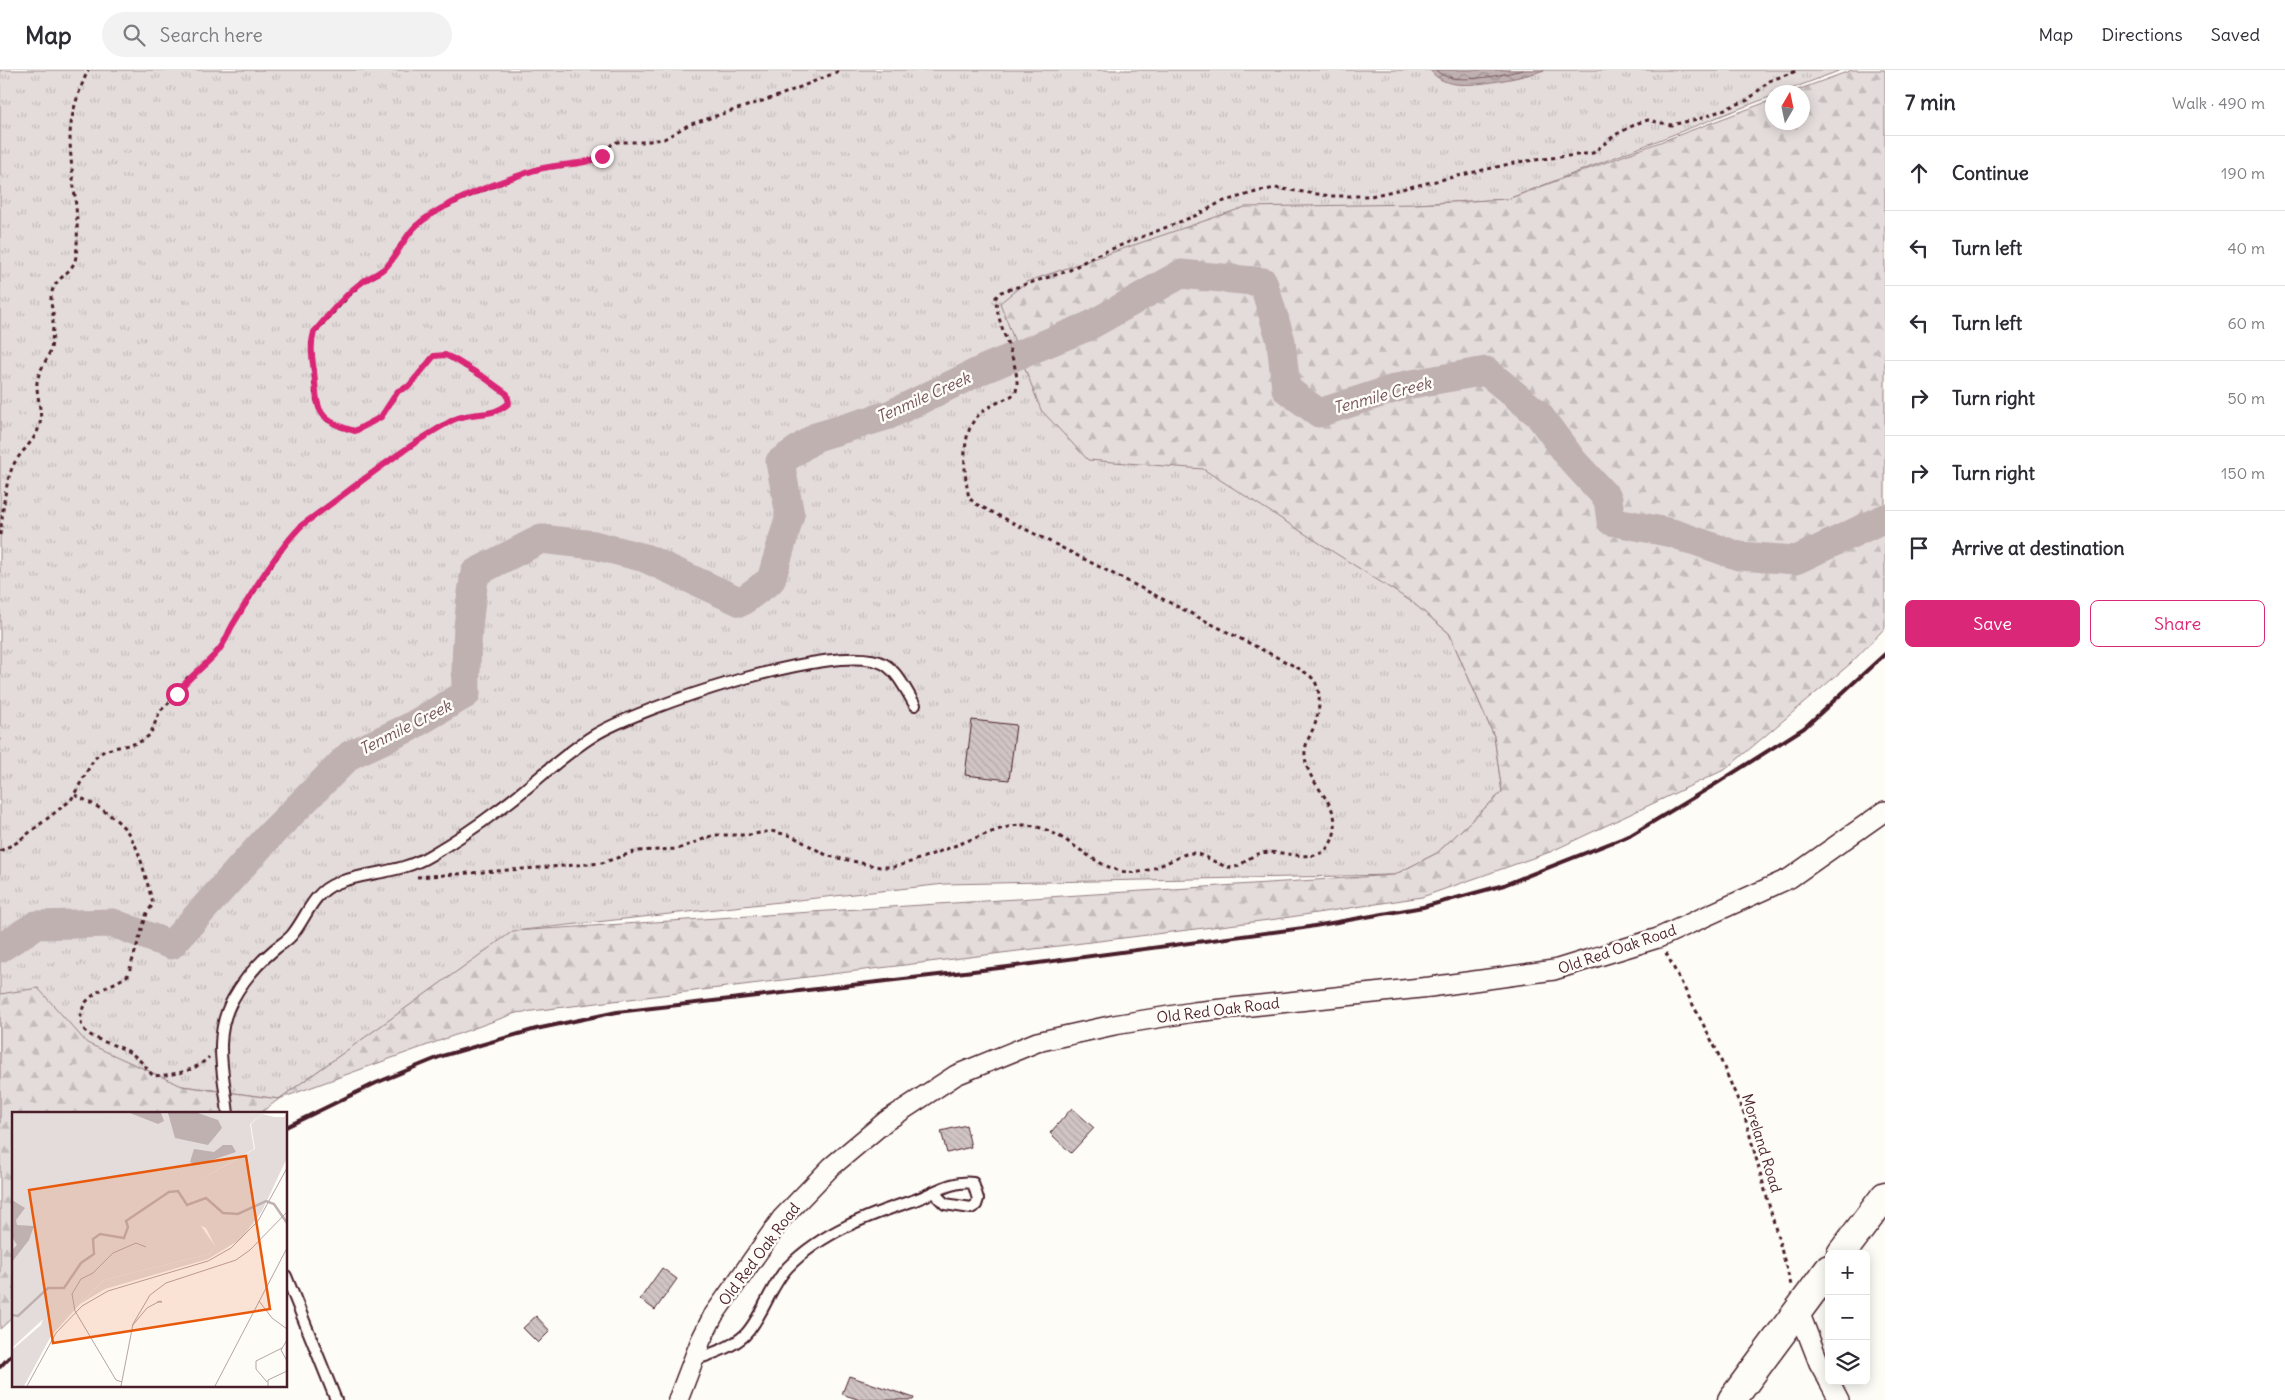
<!DOCTYPE html>
<html lang="en">
<head>
<meta charset="utf-8">
<style>
	body { margin:0; font-family:Delius,sans-serif; background:#f2f2f3; color:#2b2b33 }
	.controls { position:absolute; right:15px; bottom:15px; display:grid; overflow:hidden; border-radius:8px; box-shadow:0 2px 12px #0003 }
	.controls button { width:45px; height:45px; display:grid; place-items:center; padding:0; border:0; border-bottom:1px solid #e1e1e2; background:#fff; color:#2b2b33; font:25px sans-serif }
	.compass { position:absolute; left:1765px; top:15px; width:45px; height:45px; border-radius:50%; background:#fff; box-shadow:0 2px 12px #0003; rotate:9deg }
	.stop { position:absolute; width:15px; height:15px; margin:-11px; border:4px solid #db2777; border-radius:50%; background:#fff }
	.stop.end { background:#db2777; border-color:#fff; box-shadow:0 1px 5px #0008 }
	.list { margin:0; padding:0; list-style:none }
	h2 { display:flex; justify-content:space-between; align-items:center; height:65px; margin:0; padding:0 20px; font-size:21px }
	h2 small { font-size:16px; font-weight:400; color:#7c7c81 }
	.list li { display:grid; grid-template-columns:32px 1fr auto; gap:15px; align-items:center; box-sizing:border-box; height:75px; padding:0 20px; border-top:1px solid #e1e1e2 }
	.list b { display:block; font-size:19px; white-space:nowrap }
	.list em { font-size:16px; font-style:normal; color:#7c7c81 }
	.actions { display:flex; gap:10px; padding:15px 20px }
	.actions a { flex:1; padding:11px 0; border:1px solid #db2777; border-radius:8px; text-align:center; font-size:18px; color:#db2777 }
	.actions .main { background:#db2777; color:#fff }
	.icon { flex:none; width:28px; height:28px; fill:none; stroke:currentColor; stroke-width:2; stroke-linecap:round; stroke-linejoin:round }
	.map { position:relative; flex:none; width:1885px; height:1330px; overflow:hidden }
	header { display:flex; align-items:center; gap:30px; box-sizing:border-box; height:70px; padding:0 25px; background:#fff; border-bottom:1px solid #e1e1e2 }
	header strong { font-size:24px }
	nav { display:flex; gap:28px; margin-inline-start:auto; font-size:18px }
	.search { width:350px; height:45px; background:#f2f2f3; display:flex; align-items:center; gap:12px; box-sizing:border-box; padding:0 18px; border-radius:28px; color:#7c7c81; font-size:19px }
	main { display:flex }
	aside { flex:1; background:#fff }
	.map>svg:first-child { display:block }
	.grass { fill:url(#grass-tufts); stroke:#967e82 }
	.forest { fill:url(#forest-firs); stroke:#967e82 }
	.water { fill:url(#water-waves); stroke:#91777b }
	.lines { fill:none; stroke-linecap:round; stroke-linejoin:round }
	.shore { stroke:#795961; stroke-width:1 }
	.river { stroke:#c0b1b1; stroke-width:29 }
	.building { fill:url(#building-back-hatch); stroke:#4a1f2b }
	.lane-casing { stroke:#4a1f2b; stroke-width:14 }
	.street-casing { stroke:#4a1f2b; stroke-width:22 }
	.primary-casing { stroke:#4a1f2b; stroke-width:31 }
	.path { stroke:#4a1f2b; stroke-width:3; stroke-dasharray:4 4; stroke-linecap:butt }
	.lane { stroke:#fdfcf7; stroke-width:10 }
	.street { stroke:#fdfcf7; stroke-width:19 }
	.primary { stroke:#fdfcf7; stroke-width:28 }
	.rail { stroke:#4a1f2b; stroke-width:4 }
	.route { stroke:#db2777; stroke-width:6 }
	.labels { text-anchor:middle; dominant-baseline:central; stroke-width:5; stroke-linejoin:round; paint-order:stroke }
	.street-label { font-size:15px; fill:#4a1f2b; stroke:#fdfcf7 }
	.water-label { font-size:16px; font-style:italic; fill:#73525a; stroke:#fdfcf7 }
	.inset-river { fill:none; stroke:#c0b1b1; stroke-width:2.5 }
	.inset-road { fill:none; stroke:#b5a4a5; stroke-width:1 }
	.view { fill:#e8590c; fill-opacity:0.15; stroke:#e8590c; stroke-width:2.5 }
	.inset-edge { fill:none; stroke:#4a1f2b; stroke-width:2.5 }
</style>
</head>
<body>
<header>
<strong>Map</strong>
<div class="search"><svg class="icon" aria-label="search" viewBox="0 0 24 24"><circle cx="10" cy="10" r="6"/><path d="M15 15l6 6"/></svg>Search here</div>
<nav><a>Map</a><a>Directions</a><a>Saved</a></nav>
</header>
<main>
<div class="map">
<svg width="1885" height="1330" viewBox="0 0 1885 1330">
	<defs>
		<pattern id="grass-tufts" width="24" height="20" patternUnits="userSpaceOnUse" patternTransform="scale(1.25)"><rect width="24" height="20" fill="#e3dcda"/><path d="M3 7l-1-3M5 7V3M7 7l1-3M15 17l-1-3M17 17v-4M19 17l1-3" fill="none" stroke="#c4bcbb"/></pattern>
		<pattern id="forest-firs" width="22" height="20" patternUnits="userSpaceOnUse" patternTransform="scale(1.25)"><rect width="22" height="20" fill="#e3dcda"/><path d="M5 1l3.5 6h-7zM16 11l3.5 6h-7z" fill="#c4bcbb"/></pattern>
		<pattern id="water-waves" width="16" height="10" patternUnits="userSpaceOnUse" patternTransform="scale(1.25)"><rect width="16" height="10" fill="#c0b1b1"/><path d="M0 5q4-4 8 0t8 0" fill="none" stroke="#9e8f90"/></pattern>
		<pattern id="building-back-hatch" width="6" height="6" patternUnits="userSpaceOnUse" patternTransform="scale(1.25)"><rect width="6" height="6" fill="#d0c5c4"/><path d="M-1 5l2 2M0 0l6 6M5-1l2 2" fill="none" stroke="#b4a9a9"/></pattern>
	</defs>
	<rect width="100%" height="100%" fill="#fdfcf7"/>
	<filter id="ink" filterUnits="userSpaceOnUse"><feTurbulence type="fractalNoise" baseFrequency=".02" numOctaves="2"/><feDisplacementMap in="SourceGraphic" scale="10" xChannelSelector="R" yChannelSelector="G"/><feConvolveMatrix kernelMatrix="1 2 1 2 8 2 1 2 1" color-interpolation-filters="sRGB"/></filter>
	<g filter="url(#ink)">
		<path class="grass" d="M0 0H1841L1783 22H1772V26L1508 129 1416 134 1412 532 1449 563 1494 666 1502 722 1437 783 1394 805 945 814 514 861 279 1029 182 1016 14 1044 0 1083Z"/>
		<path class="forest" d="M1852 0H1885V558L1850 594 1726 699 1550 782 1422 827 1277 849 516 943 279 1029 259 1044H14V1246L0 1259V924L38 918 87 973 182 1016 279 1029 513 861 1394 805 1437 783 1502 722 1494 666 1449 563 1412 532 1203 399 1088 390 1041 340 1000 233 1026 212 1245 137 1416 134 1508 129 1772 30V52H1802V22H1792Z"/>
		<path class="water" d="M1430 0H1544C1526 7 1475 17 1456 14 1445 13 1436 8 1430 0Z"/>
		<g class="lines">
			<path class="shore" d="M1436 0C1450 18 1504 4 1523 0"/>
			<path class="river" d="M0 878 36 855 113 853 171 875 270 765 350 685 408 658 466 624C465 583 468 544 475 503L541 469 594 475 645 488 741 532 771 510 790 445 780 392 816 367 889 345 984 299 1089 256 1181 204 1263 212 1281 271 1286 319 1319 343 1406 315 1486 301 1538 344 1573 391 1608 429 1611 451 1672 463 1739 486 1796 490 1885 448"/>
		</g>
		<g class="building">
			<path d="M972 650 1016 655 1009 710 965 705Z"/>
			<path d="M1072 1038 1094 1058 1071 1083 1050 1063Z"/>
			<path d="M966 1055 971 1077 947 1083 941 1061Z"/>
			<path d="M662 1198 677 1209 655 1240 640 1229Z"/>
			<path d="M536 1246 550 1261 538 1273 523 1258Z"/>
			<path d="M849 1306 914 1328 913 1330H860L842 1324Z"/>
		</g>
		<g class="lines">
			<defs>
				<g id="lane">
					<path d="M228 1044C224 1005 212 966 233 929 243 911 258 893 275 879 281 874 287 871 292 865 308 845 312 823 337 813 369 801 400 804 431 785 453 772 476 757 497 741 530 718 558 688 593 666 637 638 839 569 884 594 898 602 907 622 915 635"/>
					<path d="M286 1206 336 1330"/>
					<path d="M694 1290C711 1284 731 1278 745 1265 763 1246 770 1216 788 1197 822 1162 869 1145 915 1130 934 1123 952 1110 973 1113L978 1129 976 1135 971 1138 945 1134 934 1123"/>
				</g>
				<g id="street">
					<path d="M1798 1239 1819 1293 1829 1311"/>
					<path d="M1829 1311 1839 1330"/>
					<path d="M678 1330 701 1270 713 1246 782 1148 831 1097 886 1051 956 1005 1037 972 1114 955 1194 942 1430 917 1554 900 1658 868 1790 808 1885 741"/>
				</g>
				<g id="primary">
					<path d="M1841 1184 1885 1126"/>
					<path d="M1732 1330 1829 1199"/>
				</g>
			</defs>
			<use href="#lane" class="lane-casing"/>
			<use href="#street" class="street-casing"/>
			<use href="#primary" class="primary-casing"/>
			<g class="path">
				<path d="M0 465C3 443 4 419 12 398 18 383 34 373 39 357 44 344 36 327 37 312 39 299 48 290 51 278 53 268 53 254 53 244 53 239 50 234 51 229 51 207 74 205 76 186 81 145 70 106 70 65 71 42 79 21 88 0"/>
				<path d="M75 725C138 756 135 770 153 834L147 843 128 905C116 914 100 918 89 929 84 933 82 939 81 946 77 970 115 972 129 982 139 988 146 997 153 1006 174 1005 194 1002 209 987"/>
				<path d="M0 781 16 773 71 730 94 689 104 681 114 678 138 673 150 665 160 641 174 628 187 608 195 605 221 577 233 554 289 469 302 455C351 420 399 380 451 351 470 340 492 348 509 333L507 324 485 308 445 285 433 286 409 316 398 321 381 347 355 361 340 357 327 350 319 339 315 327 311 273 314 263 362 212 376 205 391 192 399 177 415 156 436 142 460 130 534 100 589 92 602 86 612 74 617 72H642L664 69 688 55 778 26 842 0"/>
				<path d="M417 807 602 793 637 781 678 779 714 765H749L771 761 792 766 828 786 838 788 880 797H894L905 794C927 786 950 778 972 769 988 764 1006 755 1023 755 1062 756 1084 792 1121 801 1142 806 1156 797 1175 789 1179 787 1184 784 1189 783 1203 782 1214 794 1228 797 1240 800 1247 787 1258 784 1282 775 1324 804 1334 764 1342 732 1306 716 1305 685 1304 676 1310 665 1314 657 1319 644 1323 621 1313 609 1310 605 1303 601 1298 598L976 434 969 428C964 404 959 360 981 343 990 335 1004 330 1015 324 1025 301 995 255 996 227L1001 222 1068 201 1094 186 1197 145 1221 132 1260 121 1275 118 1331 126H1371L1518 92 1593 83 1615 65 1638 53 1648 50 1671 55 1702 48 1748 30 1769 11 1799 0"/>
				<path d="M1666 883 1716 979 1744 1044 1791 1215"/>
			</g>
			<use href="#lane" class="lane"/>
			<use href="#street" class="street"/>
			<use href="#primary" class="primary"/>
			<g class="rail">
				<path d="M286 1057 376 1013 442 986 536 959 617 942 1008 897 1303 858 1423 837 1504 815 1631 765 1714 715 1804 658 1885 584"/>
				<path d="M0 1297 14 1282"/>
			</g>
		</g>
	</g>
	<g class="lines" filter="url(#ink)">
		<path class="route" d="M177 624C188 605 209 595 221 577 226 570 228 563 232 556 252 523 275 483 302 455 351 420 399 380 451 351 470 340 492 349 509 333L507 324 485 308 454 289 445 285 434 286 409 316 398 321 381 347 355 361C313 350 318 337 314 301 312 287 310 276 314 262 328 246 344 225 361 213 370 206 379 204 387 196 398 185 403 168 416 156 441 133 499 112 532 101 555 93 580 97 602 86"/>
	</g>
	<g class="labels">
		<g class="street-label">
			<text transform="translate(1617 879) rotate(-19)">Old Red Oak Road</text>
			<text transform="translate(1218 940) rotate(-7)">Old Red Oak Road</text>
			<text transform="translate(1762 1073) rotate(73)">Moreland Road</text>
			<text transform="translate(759 1184) rotate(-53)">Old Red Oak Road</text>
		</g>
		<g class="water-label">
			<text transform="translate(1382 325) rotate(-15)">Tenmile Creek</text>
			<text transform="translate(923 327) rotate(-24)">Tenmile Creek</text>
			<text transform="translate(405 657) rotate(-27)">Tenmile Creek</text>
		</g>
	</g>
	<g transform="translate(12 1042)">
		<rect width="275" height="275" fill="#fdfcf7"/>
		<path d="M18 1 250 2 238 12 242 37 193 65 182 68 189 114 203 134 197 142 92 168 68 192 41 198 0 236V36L16 27Z" fill="#e3dcda"/>
		<path d="M0 1H18L17 27 0 36ZM275 1V46L250 99 229 127 196 147 93 177 68 192 39 224 12 274H0V238L29 213 32 204 15 197 38 183 56 192H68L92 168 197 142 203 134 194 116 163 102 149 103 136 87 163 71 193 65 243 37 239 12 250 2 262 5H272ZM101 2 125 10 142 38 119 58 109 60 97 18 89 8Z" fill="#e3dcda"/>
		<path d="M118 1H149L152 9 146 12ZM156 1H186L206 8 210 16 196 33 163 26ZM211 33H220L224 40 185 53 178 50 182 37 202 40ZM0 88 13 96 4 108 5 113 22 114 17 128 0 150V138L5 133 0 125Z" fill="#c0b1b1"/>
		<path class="inset-river" d="M0 203 6 204 36 176H52L69 151 82 142 81 127 88 122 112 126 116 115 114 109 157 80 166 79 175 93 194 86 211 101 226 102 254 89 262 92 275 111"/>
		<path class="inset-road" d="M247 189 260 206 275 217M120 214 135 196 148 189 150 190H145M275 228 269 238 275 249M110 270 104 268 63 199 60 182 69 167 81 161 101 141 124 131 134 135M255 270 244 257V249L270 236M15 274 44 221 70 194 96 179 196 149 219 136 246 109 275 56M109 274 121 212 138 183 154 171 224 148 238 138 275 100M203 274 275 136M256 274V268L275 259"/>
		<path class="view" d="M234 44 258 197 41 231 17 78Z"/>
		<rect width="275" height="275" class="inset-edge"/>
	</g>
</svg>
<div class="controls">
<button>+</button>
<button>−</button>
<button><svg class="icon" aria-label="layers" viewBox="0 0 24 24"><path d="M12 4l9 5-9 5-9-5zM3 14l9 5 9-5"/></svg></button>
</div>
<svg class="compass" viewBox="-18 -18 36 36"><path d="M0-13l5 13h-10z" fill="#e53935"/><path d="M0 13l5-13h-10z" fill="#7c7c81"/></svg>
<div class="stop" style="left:177px;top:624px"></div>
<div class="stop end" style="left:602px;top:86px"></div>
</div>
<aside>
<h2>7 min<small>Walk · 490 m</small></h2>
<ul class="list">
<li><svg class="icon" aria-label="ahead" viewBox="0 0 24 24"><path d="M12 20V5M6 11l6-6 6 6"/></svg><div><b>Continue</b></div><em>190 m</em></li>
<li><svg class="icon" aria-label="left" viewBox="0 0 24 24"><path d="M17 20v-9H6M10 6l-5 5 5 5"/></svg><div><b>Turn left</b></div><em>40 m</em></li>
<li><svg class="icon" aria-label="left" viewBox="0 0 24 24"><path d="M17 20v-9H6M10 6l-5 5 5 5"/></svg><div><b>Turn left</b></div><em>60 m</em></li>
<li><svg class="icon" aria-label="right" viewBox="0 0 24 24"><path d="M7 20v-9h11M14 6l5 5-5 5"/></svg><div><b>Turn right</b></div><em>50 m</em></li>
<li><svg class="icon" aria-label="right" viewBox="0 0 24 24"><path d="M7 20v-9h11M14 6l5 5-5 5"/></svg><div><b>Turn right</b></div><em>150 m</em></li>
<li><svg class="icon" aria-label="arrive" viewBox="0 0 24 24"><path d="M6 21V4h12l-3 4 3 4H6"/></svg><div><b>Arrive at destination</b></div></li>
</ul>
<div class="actions"><a class="main">Save</a><a>Share</a></div>
</aside>
</main>
</body>
</html>
